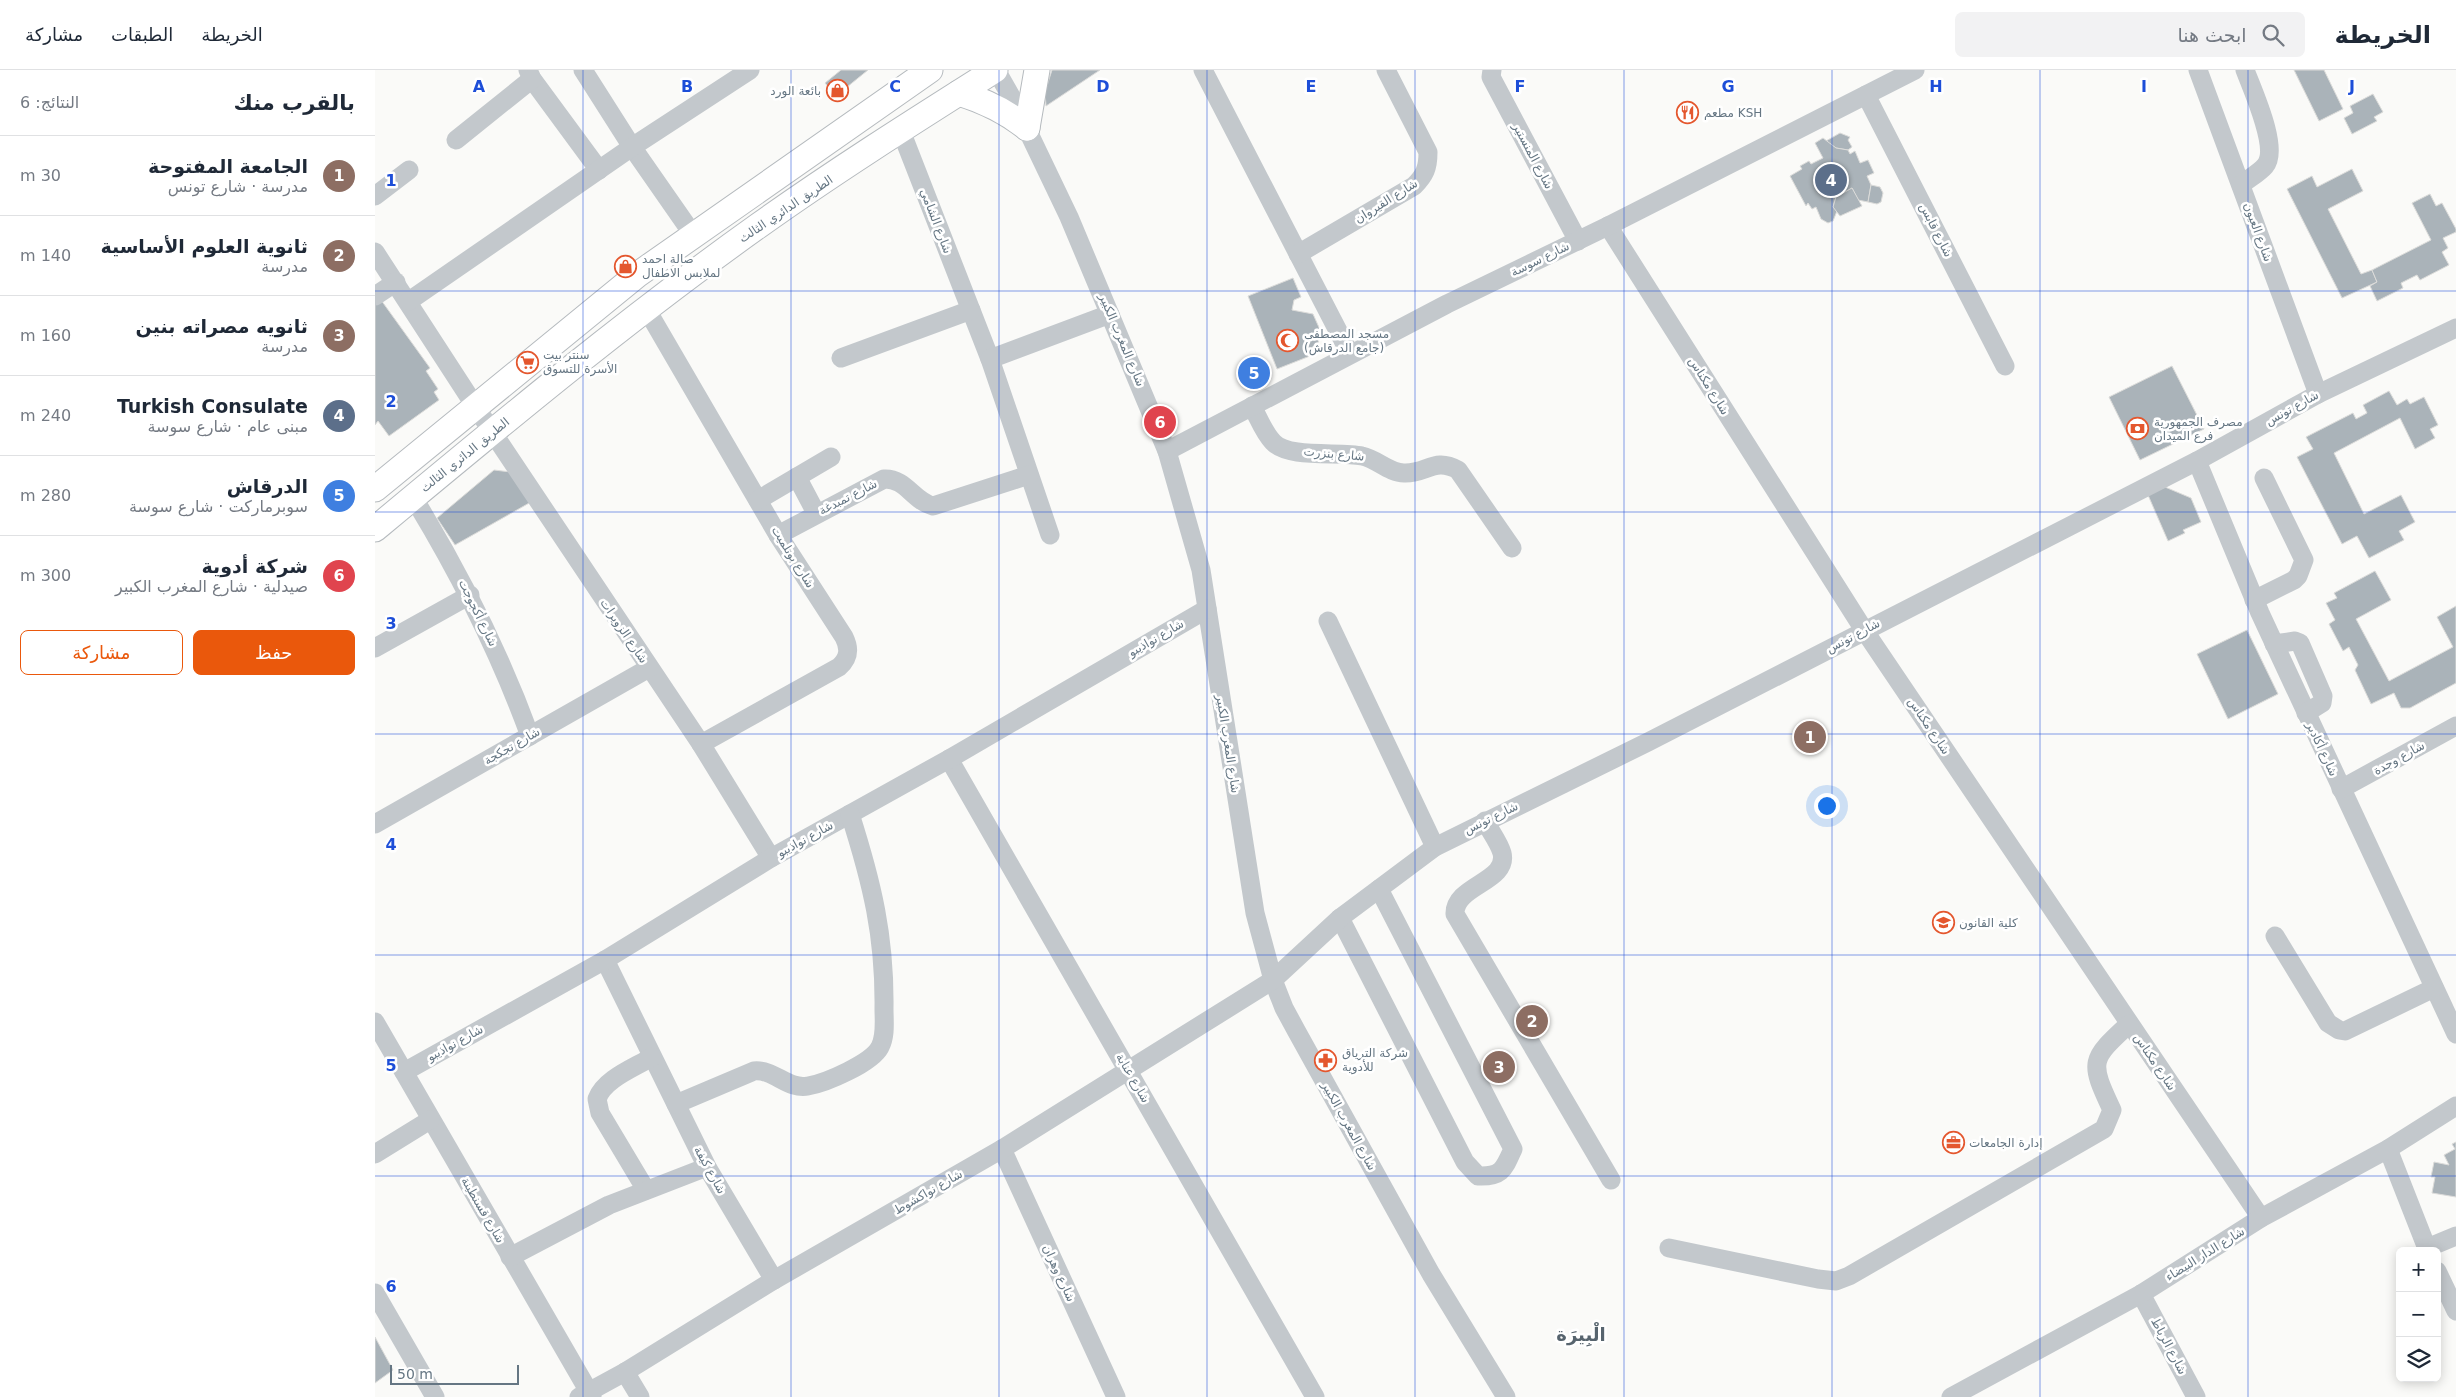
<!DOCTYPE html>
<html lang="ar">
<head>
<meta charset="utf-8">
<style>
	body { margin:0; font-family:"DejaVu Sans",Vazirmatn,sans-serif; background:#f2f2f3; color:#1f2937; direction:rtl }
	.controls { position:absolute; right:15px; bottom:15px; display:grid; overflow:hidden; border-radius:8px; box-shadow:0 2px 12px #0003 }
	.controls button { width:45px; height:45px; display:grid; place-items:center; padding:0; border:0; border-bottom:1px solid #e0e1e3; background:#fff; color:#1f2937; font:25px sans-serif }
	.scale { position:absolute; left:15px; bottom:12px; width:129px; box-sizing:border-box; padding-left:5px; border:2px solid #657683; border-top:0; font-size:14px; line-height:18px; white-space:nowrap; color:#657683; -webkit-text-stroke:4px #fff; paint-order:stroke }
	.you { position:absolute; left:1451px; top:735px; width:18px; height:18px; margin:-12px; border:4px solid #fff; border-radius:50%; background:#1a73e8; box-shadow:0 0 0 8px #1a73e833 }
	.badge { display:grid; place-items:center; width:32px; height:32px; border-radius:50%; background:#ea580c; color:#fff; font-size:16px; font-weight:700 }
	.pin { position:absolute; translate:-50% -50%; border:2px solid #fff; box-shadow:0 1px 5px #0006 }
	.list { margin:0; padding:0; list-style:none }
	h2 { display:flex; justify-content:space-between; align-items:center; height:65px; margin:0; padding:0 20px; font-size:21px }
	h2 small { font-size:16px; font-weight:400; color:#747a83 }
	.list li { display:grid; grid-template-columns:32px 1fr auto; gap:15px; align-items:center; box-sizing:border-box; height:80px; padding:0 20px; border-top:1px solid #e0e1e3 }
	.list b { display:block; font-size:19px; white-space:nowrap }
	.list p { margin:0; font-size:16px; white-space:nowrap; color:#747a83 }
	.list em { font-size:16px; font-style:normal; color:#747a83 }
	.actions { display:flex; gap:10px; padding:15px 20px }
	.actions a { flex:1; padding:11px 0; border:1px solid #ea580c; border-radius:8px; text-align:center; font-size:18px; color:#ea580c }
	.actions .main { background:#ea580c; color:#fff }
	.icon { flex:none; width:28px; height:28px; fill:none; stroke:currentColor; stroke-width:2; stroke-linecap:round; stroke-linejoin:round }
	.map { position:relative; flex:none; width:2081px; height:1327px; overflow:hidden; direction:ltr }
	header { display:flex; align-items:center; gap:30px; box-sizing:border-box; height:70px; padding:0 25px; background:#fff; border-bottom:1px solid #e0e1e3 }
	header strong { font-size:24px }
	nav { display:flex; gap:28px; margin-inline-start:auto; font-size:18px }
	.search { width:350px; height:45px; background:#f2f2f3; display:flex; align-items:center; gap:12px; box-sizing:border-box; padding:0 18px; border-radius:8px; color:#747a83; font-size:19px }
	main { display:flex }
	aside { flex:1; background:#fff }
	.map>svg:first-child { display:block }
	.building { fill:#aab3b9; stroke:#dcdcda }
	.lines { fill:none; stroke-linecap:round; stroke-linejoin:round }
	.major-casing { stroke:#b5babe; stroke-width:27 }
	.minor { stroke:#c3c8cc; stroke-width:19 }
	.major { stroke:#fff; stroke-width:25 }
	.grid { fill:none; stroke:#1d4ed8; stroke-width:1; stroke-opacity:0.55 }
	.labels { text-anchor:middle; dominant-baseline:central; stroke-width:5; stroke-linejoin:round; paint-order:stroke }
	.poi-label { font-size:12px; fill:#657683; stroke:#fff; text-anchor:start }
	.street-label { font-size:12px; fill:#657683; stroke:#fff }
	.district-label { font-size:18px; font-weight:bold; fill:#57646e; stroke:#fff }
	.grid-label { font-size:16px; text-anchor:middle; font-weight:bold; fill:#1d4ed8; stroke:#fff; stroke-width:5; stroke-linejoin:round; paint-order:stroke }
</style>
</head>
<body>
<header>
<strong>الخريطة</strong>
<div class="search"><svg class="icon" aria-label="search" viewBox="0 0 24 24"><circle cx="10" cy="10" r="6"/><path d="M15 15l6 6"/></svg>ابحث هنا</div>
<nav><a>الخريطة</a><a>الطبقات</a><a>مشاركة</a></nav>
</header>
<main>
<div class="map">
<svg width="2081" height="1327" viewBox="0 0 2081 1327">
	<rect width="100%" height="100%" fill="#fafaf8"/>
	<g class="building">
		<path d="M466 0H493L461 26 450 13Z"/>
		<path d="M677 0H725L671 36 670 22Z"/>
		<path d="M1919 0H1949L1968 39 1944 51Z"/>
		<path d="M1998 24 2008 42 1999 47 2002 51 1977 64 1969 48 1978 43 1975 36Z"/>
		<path d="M1465 63 1475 67 1473 70 1477 77 1473 80 1461 78 1451 71Z"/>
		<path d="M1448 68 1461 78 1473 80 1475 84 1480 81 1485 93 1493 90 1499 103 1492 106 1496 115 1493 132 1483 130 1477 118 1461 127 1458 137 1462 141 1458 151 1453 153 1446 149 1441 137 1437 139 1433 133 1431 136 1415 106 1427 99 1425 96 1434 91 1436 94 1448 88 1440 73Z"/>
		<path d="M1977 99 1988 121 1953 139 1986 204 1997 200 2002 212 1967 228 1912 119 1937 106 1942 117Z"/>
		<path d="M1496 115 1505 117 1508 123 1506 132 1502 134 1493 132Z"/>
		<path d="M1477 118 1487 136 1465 146 1458 137 1461 127Z"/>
		<path d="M2055 124 2061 136 2067 133 2081 159V162L2068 168 2073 178 2067 182 2074 195 2045 210 2042 205 2026 213 2028 218 2002 231 1995 216 2002 212 1997 200 2056 170 2037 133Z"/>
		<path d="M918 208 926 227 919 230 917 240 938 244 946 262 940 284 902 299 873 226Z"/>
		<path d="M6 230 55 298 51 301 63 319 59 322 64 330 14 366 3 351 0 355V234Z"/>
		<path d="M1797 296 1829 359 1765 390 1734 327Z"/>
		<path d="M2014 321 2022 335 2032 329 2035 334 2049 327 2063 355 2055 359 2060 368 2040 379 2025 348 1959 383 1989 444 2026 425 2040 452 2024 461 2029 470 1994 488 1982 466 1967 474 1922 387 1938 379 1931 367 1978 343 1981 349 1992 343 1988 335Z"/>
		<path d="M119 400 136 402 156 432 80 475 62 448Z"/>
		<path d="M1790 417 1816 428 1826 452 1808 460 1810 463 1793 471 1773 425Z"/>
		<path d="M2000 501 2016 530 1981 549 2014 611 2078 577 2062 547 2081 536V613L2035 638H2026L2019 623 1996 634 1980 600 1983 595 1974 577 1968 581 1954 554 1960 550 1951 533 1962 528 1959 523Z"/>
		<path d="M1872 560 1903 624 1853 649 1822 584Z"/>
		<path d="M2081 1072V1127L2057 1123 2060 1107H2056L2059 1092 2074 1095 2069 1085 2080 1079 2077 1074Z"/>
		<path d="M0 1267 18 1300 0 1313Z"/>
	</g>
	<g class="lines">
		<defs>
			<g id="major">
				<path d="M584 23C610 31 631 41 652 58"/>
				<path d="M652 58 662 0"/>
				<path d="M0 419 262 205 555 0"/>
				<path d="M0 459C125 355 251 250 383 156 460 101 541 50 620 0"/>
			</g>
		</defs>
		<use href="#major" class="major-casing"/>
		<g class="minor">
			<path d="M153 0 157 9 224 100"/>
			<path d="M208 0 257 77 319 166"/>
			<path d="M621 0 638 30 694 147 792 381 826 500 880 843 898 910 909 938 922 962 1056 1204 1131 1327"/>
			<path d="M828 0 975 284"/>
			<path d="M1117 0 1116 7 1203 171"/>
			<path d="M1823 0 1943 324"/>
			<path d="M1491 25 1630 296"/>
			<path d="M526 61 615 289 675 465"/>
			<path d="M81 70 157 9"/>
			<path d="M1866 115C1873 109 1884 103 1890 96 1905 79 1877 19 1870 0"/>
			<path d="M0 126 34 100"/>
			<path d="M1233 156 1489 560 1886 1148"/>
			<path d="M0 182 100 336 326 674 396 788"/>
			<path d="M923 184 1039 116C1050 105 1053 98 1053 82L1011 0"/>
			<path d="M0 226 21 212"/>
			<path d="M34 231 257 77 375 0"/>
			<path d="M272 240 403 465 469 567C475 579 474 588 464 597L326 674"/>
			<path d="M466 288 596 240"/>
			<path d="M615 289 735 244"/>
			<path d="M877 336C883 347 889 363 898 372 913 389 965 381 987 386 1002 389 1014 403 1029 403 1052 404 1059 387 1083 400L1137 478"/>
			<path d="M792 381 1072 234 1233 156 1540 0"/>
			<path d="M1822 391 1885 543 2081 964"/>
			<path d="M422 407 441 443"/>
			<path d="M38 427C85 504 124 581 155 666"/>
			<path d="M383 430 456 387"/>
			<path d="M403 465 509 409C531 408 538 431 558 436L654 405"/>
			<path d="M1879 530 1919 510 1923 506 1929 490 1889 408"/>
			<path d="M953 551 1060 777"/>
			<path d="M1899 574 1920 571 1925 573 1948 626 1947 633 1931 643"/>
			<path d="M0 578 95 525"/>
			<path d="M574 689 940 1327"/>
			<path d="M1966 719 2081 656"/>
			<path d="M1110 751C1115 761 1124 772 1127 783 1134 812 1079 815 1080 844L1236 1110"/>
			<path d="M0 754 274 598"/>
			<path d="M965 848 1090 1092 1103 1106C1127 1107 1129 1099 1138 1079L1004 819"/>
			<path d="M1900 866 1953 953 1964 960 1970 961 2059 918"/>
			<path d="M230 890 332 1097 399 1210"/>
			<path d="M0 952 217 1327"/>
			<path d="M29 1002 230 890 396 788 574 689 832 539"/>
			<path d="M301 1034 379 1001C399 999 413 1020 433 1016 451 1013 497 993 505 977 511 966 509 951 509 939 510 866 497 813 475 744"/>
			<path d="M627 1079 741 1327"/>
			<path d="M2013 1079 2053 1181"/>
			<path d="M0 1084 55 1050"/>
			<path d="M271 1120 225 1043 222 1029C229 1009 259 998 277 987"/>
			<path d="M1294 1178 1443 1209 1461 1211 1474 1206 1729 1059 1737 1040C1714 991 1715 990 1754 954"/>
			<path d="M2052 1178 2081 1166"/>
			<path d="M135 1187 234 1135 332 1097"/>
			<path d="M2062 1201 2081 1241"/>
			<path d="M0 1223 60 1327"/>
			<path d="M1766 1224 1821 1327"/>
			<path d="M250 1302 265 1327"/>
			<path d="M204 1327 250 1302 399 1210 627 1079 898 910 965 848 1060 777 1273 672 1822 391 1943 324 2081 258"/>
			<path d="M1576 1327 1766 1224 1886 1148 2013 1079 2081 1036"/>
		</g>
		<use href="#major" class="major"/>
	</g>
	<path class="grid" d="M208 0V1327M416 0V1327M624 0V1327M832 0V1327M1040 0V1327M1249 0V1327M1457 0V1327M1665 0V1327M1873 0V1327M0 221H2081M0 442H2081M0 664H2081M0 885H2081M0 1106H2081"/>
	<defs>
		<symbol id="shop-ring" viewBox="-11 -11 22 22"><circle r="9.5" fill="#fff" stroke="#e4572e" stroke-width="1.5"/><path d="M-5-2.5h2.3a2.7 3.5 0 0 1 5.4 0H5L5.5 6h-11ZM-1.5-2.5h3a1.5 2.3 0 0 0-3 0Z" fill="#e4572e"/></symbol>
		<symbol id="restaurant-ring" viewBox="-11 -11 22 22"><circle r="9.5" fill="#fff" stroke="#e4572e" stroke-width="1.5"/><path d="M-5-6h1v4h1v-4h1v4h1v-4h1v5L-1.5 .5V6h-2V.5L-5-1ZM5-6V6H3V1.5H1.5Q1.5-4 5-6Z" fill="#e4572e"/></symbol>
		<symbol id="mosque-ring" viewBox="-11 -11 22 22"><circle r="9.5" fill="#fff" stroke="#e4572e" stroke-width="1.5"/><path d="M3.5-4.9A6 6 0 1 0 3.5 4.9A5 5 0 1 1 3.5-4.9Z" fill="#e4572e"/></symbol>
		<symbol id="supermarket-ring" viewBox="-11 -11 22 22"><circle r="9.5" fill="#fff" stroke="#e4572e" stroke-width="1.5"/><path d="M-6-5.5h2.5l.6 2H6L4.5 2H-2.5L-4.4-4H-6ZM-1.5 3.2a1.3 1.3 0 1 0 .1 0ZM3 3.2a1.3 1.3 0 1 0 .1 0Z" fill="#e4572e"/></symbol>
		<symbol id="bank-ring" viewBox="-11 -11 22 22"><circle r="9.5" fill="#fff" stroke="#e4572e" stroke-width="1.5"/><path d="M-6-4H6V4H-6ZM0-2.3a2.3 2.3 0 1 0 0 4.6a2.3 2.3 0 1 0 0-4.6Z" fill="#e4572e"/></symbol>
		<symbol id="university-ring" viewBox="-11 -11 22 22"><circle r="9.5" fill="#fff" stroke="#e4572e" stroke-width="1.5"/><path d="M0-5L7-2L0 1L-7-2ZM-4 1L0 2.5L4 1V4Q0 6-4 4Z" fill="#e4572e"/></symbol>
		<symbol id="pharmacy-ring" viewBox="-11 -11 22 22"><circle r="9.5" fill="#fff" stroke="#e4572e" stroke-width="1.5"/><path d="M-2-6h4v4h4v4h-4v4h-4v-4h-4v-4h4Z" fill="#e4572e"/></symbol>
		<symbol id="office-ring" viewBox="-11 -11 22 22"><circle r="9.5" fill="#fff" stroke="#e4572e" stroke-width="1.5"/><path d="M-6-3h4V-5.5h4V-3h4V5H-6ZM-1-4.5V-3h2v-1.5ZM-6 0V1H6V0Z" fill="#e4572e"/></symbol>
	</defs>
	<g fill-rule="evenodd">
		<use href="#shop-ring" x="450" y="8" width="25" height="25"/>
		<use href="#restaurant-ring" x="1300" y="30" width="25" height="25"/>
		<use href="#shop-ring" x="238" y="184" width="25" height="25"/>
		<use href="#mosque-ring" x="900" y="258" width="25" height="25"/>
		<use href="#supermarket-ring" x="140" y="280" width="25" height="25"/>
		<use href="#bank-ring" x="1750" y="346" width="25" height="25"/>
		<use href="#university-ring" x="1556" y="840" width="25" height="25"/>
		<use href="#pharmacy-ring" x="938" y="978" width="25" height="25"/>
		<use href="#office-ring" x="1566" y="1060" width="25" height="25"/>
	</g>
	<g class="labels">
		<g class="poi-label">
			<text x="446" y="21" text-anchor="end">بائعة الورد</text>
			<text x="1329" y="43">مطعم KSH</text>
			<text x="267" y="189">صالة احمد<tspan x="267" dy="14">لملابس الاطفال</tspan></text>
			<text x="929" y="264">مسجد المصطفى<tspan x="929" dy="14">(جامع الدرقاش)</tspan></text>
			<text x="168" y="285">سنتر بيت<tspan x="168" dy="14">الأسرة للتسوق</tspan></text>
			<text x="1779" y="352">مصرف الجمهورية<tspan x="1779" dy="14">فرع الميدان</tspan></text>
			<text x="1584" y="853">كلية القانون</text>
			<text x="967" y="983">شركة الترياق<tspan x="967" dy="14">للأدوية</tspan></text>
			<text x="1594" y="1073">إدارة الجامعات</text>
		</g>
		<g class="street-label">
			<text transform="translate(1158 86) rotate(62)">شارع المنستير</text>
			<text transform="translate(1011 131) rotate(-32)">شارع القيروان</text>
			<text transform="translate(411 139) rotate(-34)">الطريق الدائري الثالث</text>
			<text transform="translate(561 151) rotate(69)">شارع الشامي</text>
			<text transform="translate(1561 160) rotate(63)">شارع قابس</text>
			<text transform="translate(1883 162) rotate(70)">شارع العيون</text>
			<text transform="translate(1165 189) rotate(-26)">شارع سوسة</text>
			<text transform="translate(747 270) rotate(67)">شارع المغرب الكبير</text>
			<text transform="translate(1334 316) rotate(58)">شارع مكناس</text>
			<text transform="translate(1917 338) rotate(-29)">شارع تونس</text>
			<text transform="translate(959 384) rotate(5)">شارع بنزرت</text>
			<text transform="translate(90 385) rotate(-39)">الطريق الدائري الثالث</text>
			<text transform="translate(473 427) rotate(-27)">شارع تمبدغة</text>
			<text transform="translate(418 487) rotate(58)">شارع بوتلميت</text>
			<text transform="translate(103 543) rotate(64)">شارع أكجوجت</text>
			<text transform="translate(249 561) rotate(56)">شارع الزويرات</text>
			<text transform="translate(1478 566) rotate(-28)">شارع تونس</text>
			<text transform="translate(781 568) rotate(-30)">شارع نواذيبو</text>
			<text transform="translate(1554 656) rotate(56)">شارع مكناس</text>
			<text transform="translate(853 674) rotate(81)">شارع المغرب الكبير</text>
			<text transform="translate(137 676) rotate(-30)">شارع تجكجة</text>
			<text transform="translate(1947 679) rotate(65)">شارع أكادير</text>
			<text transform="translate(2024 688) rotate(-29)">شارع وجدة</text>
			<text transform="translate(1116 748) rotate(-26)">شارع تونس</text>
			<text transform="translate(430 769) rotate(-29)">شارع نواذيبو</text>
			<text transform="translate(80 973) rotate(-29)">شارع نواذيبو</text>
			<text transform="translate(1780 992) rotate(56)">شارع مكناس</text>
			<text transform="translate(758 1008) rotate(60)">شارع عنابة</text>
			<text transform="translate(974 1056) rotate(61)">شارع المغرب الكبير</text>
			<text transform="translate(335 1100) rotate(61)">شارع كيفة</text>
			<text transform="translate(553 1122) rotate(-30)">شارع نواكشوط</text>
			<text transform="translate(108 1140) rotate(60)">شارع قسنطينة</text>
			<text transform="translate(1830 1184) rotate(-32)">شارع الدار البيضاء</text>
			<text transform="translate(684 1203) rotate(65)">شارع وهران</text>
			<text transform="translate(1794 1276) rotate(62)">شارع الرباط</text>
		</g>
		<g class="district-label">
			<text x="1206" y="1264">الْبِيرَة</text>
		</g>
	</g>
	<g class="grid-label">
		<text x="104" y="22">A</text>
		<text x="312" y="22">B</text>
		<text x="520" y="22">C</text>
		<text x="728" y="22">D</text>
		<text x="936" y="22">E</text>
		<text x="1145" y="22">F</text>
		<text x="1353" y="22">G</text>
		<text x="1561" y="22">H</text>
		<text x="1769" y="22">I</text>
		<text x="1977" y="22">J</text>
		<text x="16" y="116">1</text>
		<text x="16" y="337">2</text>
		<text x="16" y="559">3</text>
		<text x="16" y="780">4</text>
		<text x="16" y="1001">5</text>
		<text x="16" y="1222">6</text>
	</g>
</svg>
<div class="controls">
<button>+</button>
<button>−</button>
<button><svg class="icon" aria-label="layers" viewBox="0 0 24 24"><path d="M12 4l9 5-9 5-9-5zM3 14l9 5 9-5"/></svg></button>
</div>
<div class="scale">50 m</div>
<div class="you"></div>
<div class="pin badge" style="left:1435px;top:667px;background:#8d6e63">1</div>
<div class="pin badge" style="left:1157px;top:951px;background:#8d6e63">2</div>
<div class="pin badge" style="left:1124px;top:997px;background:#8d6e63">3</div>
<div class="pin badge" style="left:1456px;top:110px;background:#5c6f8a">4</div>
<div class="pin badge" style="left:879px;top:303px;background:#3f7fe0">5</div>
<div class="pin badge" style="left:785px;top:352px;background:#e0444e">6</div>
</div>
<aside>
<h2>بالقرب منك<small>النتائج: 6</small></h2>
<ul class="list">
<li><span class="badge" style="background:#8d6e63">1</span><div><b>الجامعة المفتوحة</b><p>مدرسة · شارع تونس</p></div><em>30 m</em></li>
<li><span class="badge" style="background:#8d6e63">2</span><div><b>ثانوية العلوم الأساسية</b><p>مدرسة</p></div><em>140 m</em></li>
<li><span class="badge" style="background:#8d6e63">3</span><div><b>ثانويه مصراته بنين</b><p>مدرسة</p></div><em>160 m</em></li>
<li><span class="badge" style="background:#5c6f8a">4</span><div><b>Turkish Consulate</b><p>مبنى عام · شارع سوسة</p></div><em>240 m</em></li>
<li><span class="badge" style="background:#3f7fe0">5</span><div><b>الدرقاش</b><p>سوبرماركت · شارع سوسة</p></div><em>280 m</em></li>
<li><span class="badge" style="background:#e0444e">6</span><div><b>شركة أدوية</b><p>صيدلية · شارع المغرب الكبير</p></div><em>300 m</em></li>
</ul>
<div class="actions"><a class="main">حفظ</a><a>مشاركة</a></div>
</aside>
</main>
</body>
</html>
